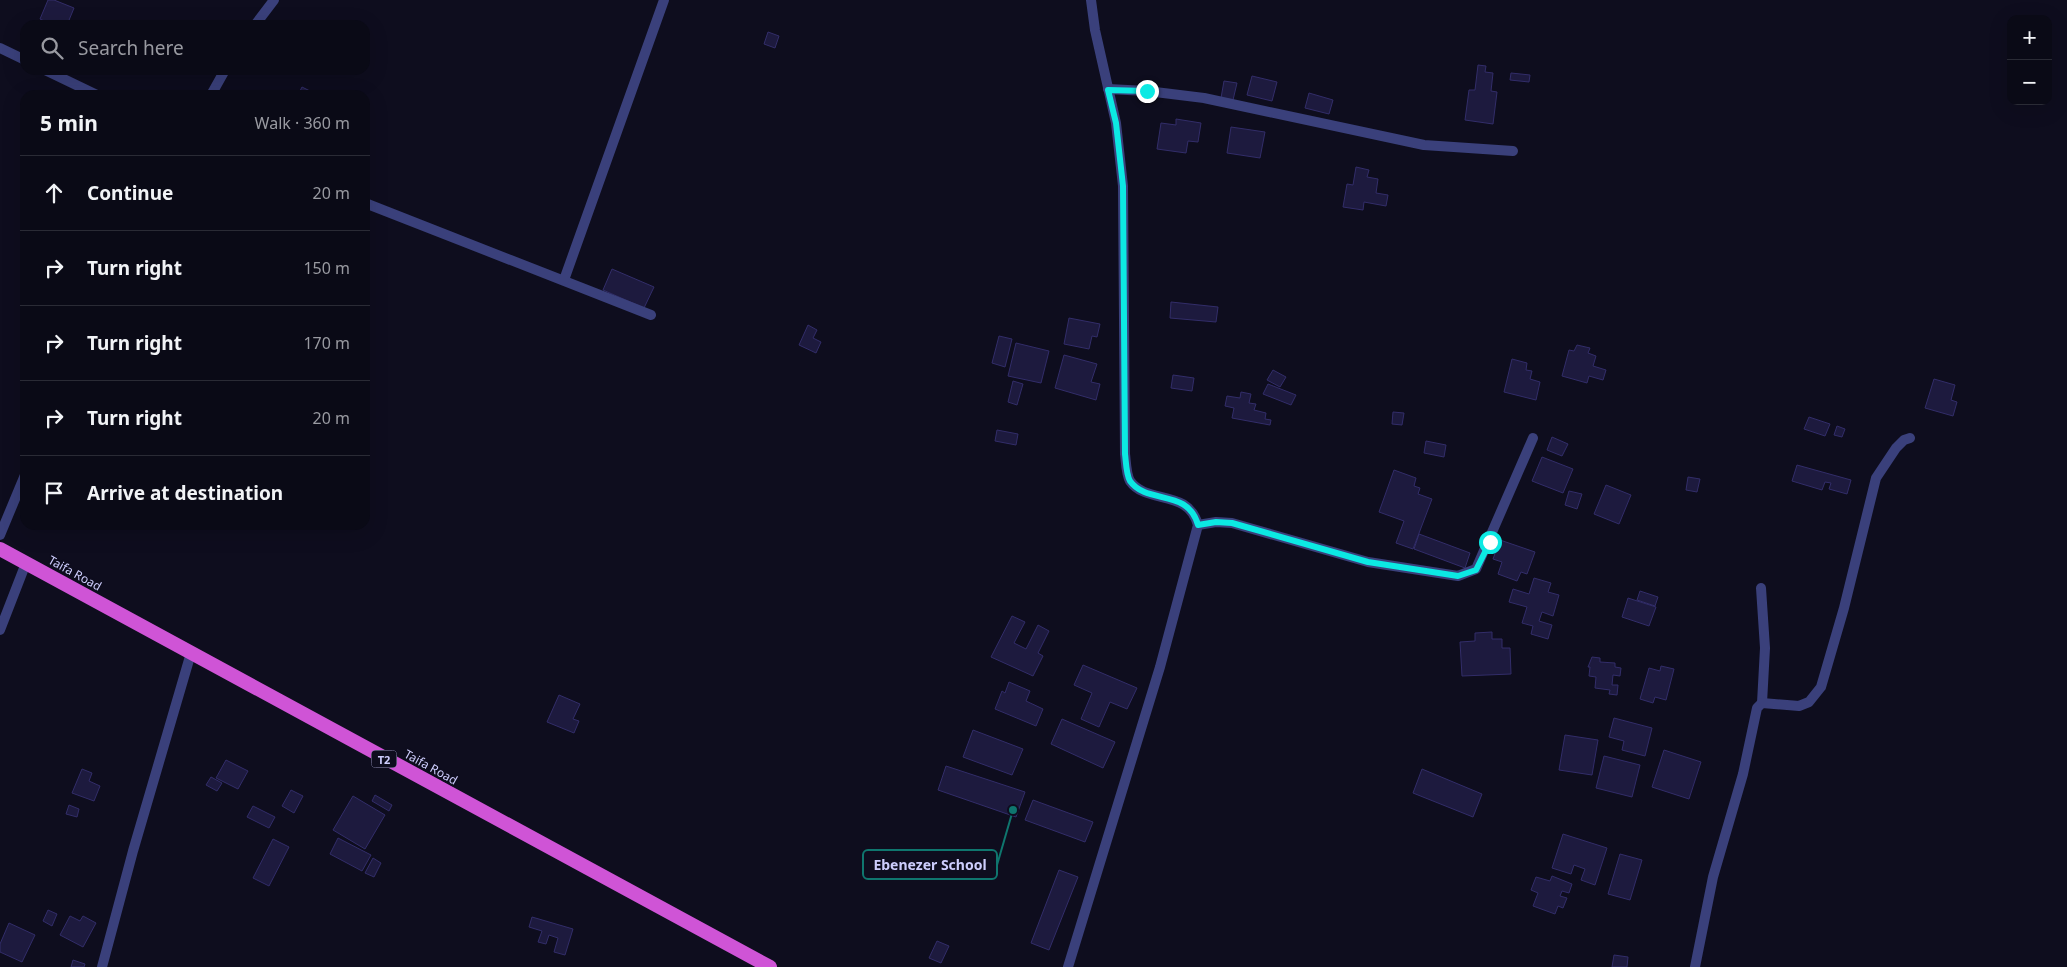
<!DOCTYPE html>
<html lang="en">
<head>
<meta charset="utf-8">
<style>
	body { margin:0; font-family:"Noto Sans",sans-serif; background:#181823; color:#f1f3f6 }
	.controls { position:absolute; right:15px; top:15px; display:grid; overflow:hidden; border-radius:10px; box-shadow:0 5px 20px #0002 }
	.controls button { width:45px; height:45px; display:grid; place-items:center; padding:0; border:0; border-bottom:1px solid #2a2b35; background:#0a0a16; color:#f1f3f6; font:25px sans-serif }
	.stop { position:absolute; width:15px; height:15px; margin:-11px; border:4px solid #0ce9e3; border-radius:50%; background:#fff }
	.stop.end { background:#0ce9e3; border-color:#fff; box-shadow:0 1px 5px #0008 }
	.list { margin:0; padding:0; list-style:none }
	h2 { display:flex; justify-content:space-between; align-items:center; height:65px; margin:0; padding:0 20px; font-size:21px }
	h2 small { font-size:16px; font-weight:400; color:#999aa1 }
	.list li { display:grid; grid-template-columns:32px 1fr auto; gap:15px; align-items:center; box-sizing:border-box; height:75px; padding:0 20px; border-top:1px solid #2a2b35 }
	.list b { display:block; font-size:19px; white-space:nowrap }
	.list em { font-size:16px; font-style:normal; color:#999aa1 }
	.icon { flex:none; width:28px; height:28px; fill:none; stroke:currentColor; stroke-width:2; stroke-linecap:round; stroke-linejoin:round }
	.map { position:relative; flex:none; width:2067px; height:967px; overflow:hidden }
	.search { position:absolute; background:#0a0a16; box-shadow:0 5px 20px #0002; left:20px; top:20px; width:350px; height:55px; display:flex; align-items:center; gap:12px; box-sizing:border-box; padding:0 18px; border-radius:15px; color:#999aa1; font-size:19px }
	.panel { position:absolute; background:#0a0a16; box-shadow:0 5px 20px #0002; left:20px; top:90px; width:350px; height:440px; border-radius:15px }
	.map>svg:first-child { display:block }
	.building { fill:#1d1a3e; stroke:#322d69 }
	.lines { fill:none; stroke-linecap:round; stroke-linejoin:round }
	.minor { stroke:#3a407b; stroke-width:10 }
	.trunk { stroke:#cf54d6; stroke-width:14 }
	.route { stroke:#0ce9e3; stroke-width:6 }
	.labels { text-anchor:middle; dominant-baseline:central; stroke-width:4; stroke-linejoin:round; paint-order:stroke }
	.shield { fill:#0e0d1e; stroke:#9493b9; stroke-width:1 }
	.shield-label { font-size:11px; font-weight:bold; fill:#cdcdfc }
	.street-label { font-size:12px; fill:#cdcdfc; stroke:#0e0d1e }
	.leader { fill:none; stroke:#0f766e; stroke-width:2 }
	.callout-dot { fill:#0f766e; stroke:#0e0d1e; stroke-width:2 }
	.callout { fill:#0e0d1e; stroke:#0f766e; stroke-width:2 }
	.callout-label { font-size:14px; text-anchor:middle; font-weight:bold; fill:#cdcdfc }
</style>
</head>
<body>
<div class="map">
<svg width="2067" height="967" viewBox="0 0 2067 967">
	<rect width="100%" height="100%" fill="#0e0d1e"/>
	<g class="building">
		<path d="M48 0H54L74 8 67 25H53L40 19Z"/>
		<path d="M768 32 779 36 775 48 764 44Z"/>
		<path d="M1478 65 1486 66 1485 72 1493 73 1491 91 1497 92 1493 124 1465 120 1469 90H1475Z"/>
		<path d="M1511 73 1530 75 1529 82 1510 80Z"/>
		<path d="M1252 76 1277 82 1272 101 1247 95Z"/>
		<path d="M1224 81 1237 83 1233 100 1221 98Z"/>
		<path d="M302 87 312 92 311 95H298Z"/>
		<path d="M1309 93 1333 100 1329 114 1305 108Z"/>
		<path d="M1176 119 1201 123 1198 142 1188 141 1186 153 1157 149 1161 123 1176 125Z"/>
		<path d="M1231 127 1265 132 1260 158 1227 153Z"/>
		<path d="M1356 167 1369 170 1367 177 1378 179 1376 193 1388 195 1386 206 1364 202 1363 210 1343 207 1347 184 1353 185Z"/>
		<path d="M612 269 654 287 644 308 603 290Z"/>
		<path d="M1171 302 1218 307 1216 322 1170 318Z"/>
		<path d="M1069 318 1100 324 1097 337 1092 336 1089 349 1064 344Z"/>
		<path d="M808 325 817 330 813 338 821 342 816 353 799 345Z"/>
		<path d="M999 336 1012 339 1005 367 992 363Z"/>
		<path d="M1016 343 1049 351 1041 383 1008 376Z"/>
		<path d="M1577 345 1590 348 1588 353 1596 356 1593 366 1606 370 1603 380 1589 376 1587 383 1562 376 1569 350 1574 351Z"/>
		<path d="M1064 355 1097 364 1091 382 1100 384 1096 400 1055 388Z"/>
		<path d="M1512 359 1527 363 1526 370 1532 371 1530 379 1540 382 1536 400 1504 392Z"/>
		<path d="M1273 370 1286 377 1280 387 1267 380Z"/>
		<path d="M1173 375 1194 378 1192 391 1171 388Z"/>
		<path d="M1934 379 1955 385 1951 400 1957 402 1953 416 1925 408Z"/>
		<path d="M1013 381 1023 384 1017 405 1008 402Z"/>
		<path d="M1268 384 1296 395 1291 405 1263 394Z"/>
		<path d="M1241 392 1251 394 1249 403 1256 404 1254 410 1266 413 1265 419 1271 420 1270 425 1232 418 1234 408 1225 406 1227 396 1240 398Z"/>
		<path d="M1393 412 1404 413 1402 425 1392 424Z"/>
		<path d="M1809 417 1830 424 1825 436 1804 429Z"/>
		<path d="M1837 426 1845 429 1842 437 1834 435Z"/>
		<path d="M997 430 1018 434 1016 445 995 441Z"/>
		<path d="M1552 437 1568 444 1562 456 1547 450Z"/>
		<path d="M1426 441 1446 445 1444 457 1424 453Z"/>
		<path d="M1542 457 1573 469 1563 493 1532 481Z"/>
		<path d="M1797 465 1851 480 1847 494 1829 489 1831 483 1825 482 1822 490 1792 481Z"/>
		<path d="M1394 470 1416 478 1414 486 1420 488 1418 494 1432 499 1413 549 1396 543 1404 521 1379 512Z"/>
		<path d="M1688 477 1700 479 1697 492 1686 490Z"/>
		<path d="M1606 485 1631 495 1619 524 1594 514Z"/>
		<path d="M1569 491 1582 494 1577 509 1565 505Z"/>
		<path d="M1419 534 1470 553 1465 568 1414 549Z"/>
		<path d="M1500 540 1535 552 1527 574 1521 572 1517 581 1498 574 1502 562 1493 559Z"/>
		<path d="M1534 578 1551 583 1548 592 1559 595 1553 616 1542 612 1539 621 1552 625 1548 639 1531 634 1533 626 1522 623 1527 607 1509 602 1513 589 1529 594Z"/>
		<path d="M1640 591 1658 597 1655 606 1637 600Z"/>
		<path d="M1628 598 1656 607 1649 626 1622 617Z"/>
		<path d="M1012 616 1025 622 1014 643 1026 649 1038 625 1049 631 1038 653 1043 656 1033 676 991 657Z"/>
		<path d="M1492 632V639H1502V648H1510L1511 674 1462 676 1460 642 1475 641V633Z"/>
		<path d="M1592 657 1600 658V662L1615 663V667L1621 668 1620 676 1613 675 1612 685H1618L1617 695 1609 694 1610 690 1595 688 1596 677 1589 676 1590 667H1588Z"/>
		<path d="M1083 665 1137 688 1127 709 1110 702 1099 727 1081 719 1092 693 1074 685Z"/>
		<path d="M1661 666 1674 669 1666 700 1655 697 1653 703 1640 699 1649 668 1660 671Z"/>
		<path d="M1009 682 1030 691 1026 701 1043 709 1036 726 995 709 1002 691 1005 693Z"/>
		<path d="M559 695 580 704 573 719 579 721 574 733 547 722Z"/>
		<path d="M1614 718 1652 728 1645 756 1622 750 1624 741 1609 737Z"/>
		<path d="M1062 719 1115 742 1103 768 1051 744Z"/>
		<path d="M973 730 1023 749 1012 775 963 757Z"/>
		<path d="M1565 735 1598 740 1592 775 1559 770Z"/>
		<path d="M1664 750 1701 762 1689 799 1652 787Z"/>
		<path d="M1604 756 1640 765 1632 797 1596 788Z"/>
		<path d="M226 760 248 771 238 789 216 778Z"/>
		<path d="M946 766 1025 792 1016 817 938 790Z"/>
		<path d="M82 769 92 773 89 781 100 786 94 801 72 793Z"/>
		<path d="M1422 769 1482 794 1473 817 1413 793Z"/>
		<path d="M211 777 222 783 217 791 206 785Z"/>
		<path d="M291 790 303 796 294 813 282 806Z"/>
		<path d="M375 795 392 805 389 811 372 801Z"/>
		<path d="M353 796 385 815 365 849 333 830Z"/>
		<path d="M1033 800 1093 822 1085 842 1025 820Z"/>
		<path d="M69 805 79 809 77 817 66 814Z"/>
		<path d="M253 806 275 817 269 828 247 817Z"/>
		<path d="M1563 834 1607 848 1595 885 1581 880 1585 869 1574 865 1571 874 1552 868Z"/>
		<path d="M338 838 371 855 362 871 330 854Z"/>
		<path d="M273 839 289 847 269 886 253 878Z"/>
		<path d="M1620 854 1642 860 1630 900 1608 894Z"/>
		<path d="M373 858 381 863 374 877 365 873Z"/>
		<path d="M1059 870 1078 877 1049 950 1031 943Z"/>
		<path d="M1552 876 1572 884 1569 893 1562 891 1560 896 1567 898 1563 908 1558 906 1555 914 1533 906 1538 893 1531 890 1536 877 1550 881Z"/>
		<path d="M48 910 57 914 52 926 43 921Z"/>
		<path d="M70 916 80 921 83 916 96 923 83 947 60 935Z"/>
		<path d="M532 917 573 929 565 955 554 952 558 938 549 935 546 944 538 942 542 931 529 927Z"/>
		<path d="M9 923 35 935 22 962 0 952V944Z"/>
		<path d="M937 941 949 946 941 963 929 958Z"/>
		<path d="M1614 955 1628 957 1627 967H1612Z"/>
		<path d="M73 960 85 964 84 967H71Z"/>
	</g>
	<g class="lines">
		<g class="minor">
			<path d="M255 25 274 0"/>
			<path d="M0 48 25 60"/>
			<path d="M45 70 97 95"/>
			<path d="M1108 89 1147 91 1204 98 1424 145 1513 151"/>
			<path d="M211 95 225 70"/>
			<path d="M365 203 651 315"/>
			<path d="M564 280 664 0"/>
			<path d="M1198 525 1216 522 1232 523 1368 562 1458 576 1476 569 1533 438"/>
			<path d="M0 535 25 475"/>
			<path d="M1761 588 1765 648 1762 703"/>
			<path d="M0 630 26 563"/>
			<path d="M102 967 133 851 191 653"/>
			<path d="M1068 967 1160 667 1198 525C1188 488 1147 505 1130 481 1126 474 1126 461 1125 454L1123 186 1116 123 1095 30 1091 0"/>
			<path d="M1695 967 1713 877 1743 774 1757 708 1762 703 1799 706 1809 702 1821 687 1844 608 1876 478 1896 448 1904 440 1910 438"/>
		</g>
		<path class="trunk" d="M0 549 770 967"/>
	</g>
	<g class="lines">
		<path class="route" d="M1147 91 1108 90 1116 123 1123 186 1125 454C1126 461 1126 474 1130 481 1147 505 1188 488 1198 525L1216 522 1232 523 1368 562 1458 576 1476 570 1490 542"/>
	</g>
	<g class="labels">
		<rect class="shield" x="371.5" y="750.5" width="25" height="17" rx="4"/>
		<g class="shield-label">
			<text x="384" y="759">T2</text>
		</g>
		<g class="street-label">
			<text transform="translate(75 573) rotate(29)">Taifa Road</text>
			<text transform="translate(431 767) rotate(29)">Taifa Road</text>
		</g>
	</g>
	<path class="leader" d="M1013 810L997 865"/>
	<circle class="callout-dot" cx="1013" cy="810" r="5"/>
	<rect class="callout" x="863" y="850" width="134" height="29" rx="5"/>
	<g class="callout-label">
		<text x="930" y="870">Ebenezer School</text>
	</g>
</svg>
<div class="controls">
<button>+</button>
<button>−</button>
</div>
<div class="stop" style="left:1490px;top:542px"></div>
<div class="stop end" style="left:1147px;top:91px"></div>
<div class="search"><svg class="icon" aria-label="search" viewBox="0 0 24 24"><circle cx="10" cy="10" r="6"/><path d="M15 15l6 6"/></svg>Search here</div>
<section class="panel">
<h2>5 min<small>Walk · 360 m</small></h2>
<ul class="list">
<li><svg class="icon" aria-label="ahead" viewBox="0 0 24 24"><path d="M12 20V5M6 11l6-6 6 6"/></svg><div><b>Continue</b></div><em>20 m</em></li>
<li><svg class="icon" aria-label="right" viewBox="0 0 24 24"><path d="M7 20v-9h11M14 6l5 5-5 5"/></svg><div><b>Turn right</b></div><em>150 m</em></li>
<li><svg class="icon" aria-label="right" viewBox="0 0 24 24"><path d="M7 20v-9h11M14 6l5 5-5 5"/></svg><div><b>Turn right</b></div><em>170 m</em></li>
<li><svg class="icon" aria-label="right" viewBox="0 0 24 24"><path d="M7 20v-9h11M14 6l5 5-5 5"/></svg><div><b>Turn right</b></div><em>20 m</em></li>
<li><svg class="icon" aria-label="arrive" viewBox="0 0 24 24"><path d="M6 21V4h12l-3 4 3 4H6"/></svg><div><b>Arrive at destination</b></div></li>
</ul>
</section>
</div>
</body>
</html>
